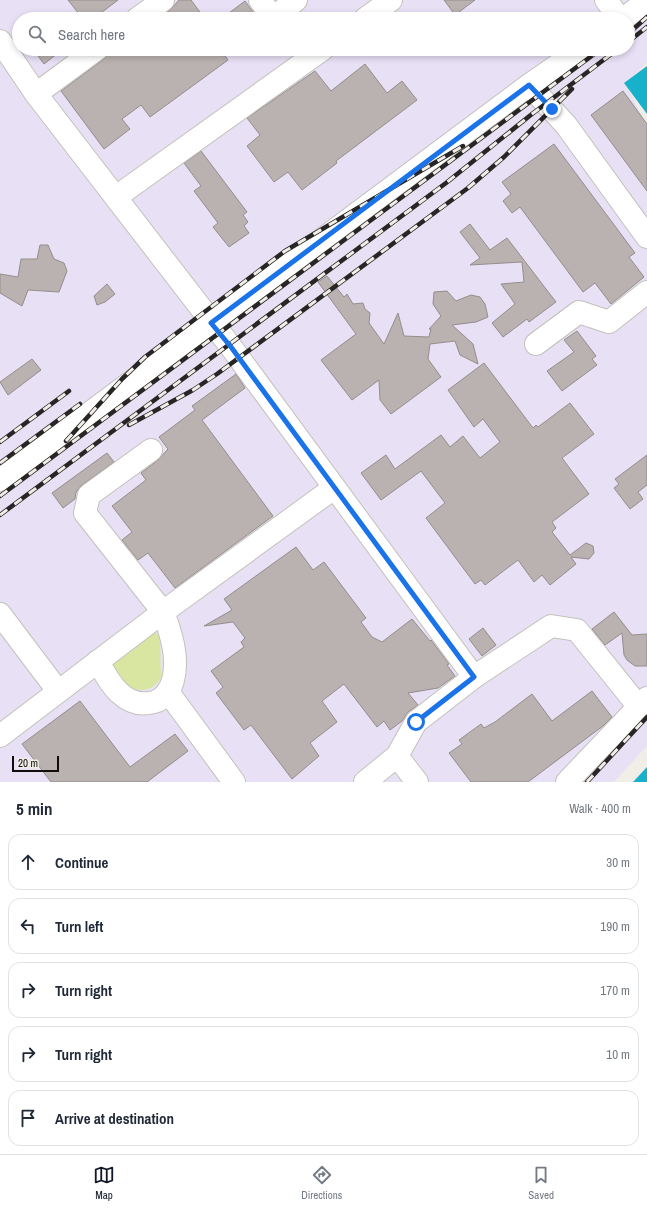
<!DOCTYPE html>
<html lang="en">
<head>
<meta charset="utf-8">
<style>
	body { margin:0; font-family:"Archivo Narrow",sans-serif; background:#f6f6f7; color:#1f2937 }
	.scale { position:absolute; left:12px; bottom:10px; width:47px; box-sizing:border-box; padding-left:4px; border:2px solid #0e0d0b; border-top:0; font-size:11px; line-height:14px; white-space:nowrap; color:#0e0d0b; -webkit-text-stroke:3px #f1ede7; paint-order:stroke }
	.stop { position:absolute; width:12px; height:12px; margin:-9px; border:3px solid #1a73e8; border-radius:50%; background:#fff }
	.stop.end { background:#1a73e8; border-color:#fff; box-shadow:0 1px 4px #0008 }
	.list { margin:0; padding:0; list-style:none }
	h2 { display:flex; justify-content:space-between; align-items:center; height:52px; margin:0; padding:0 16px; font-size:17px }
	h2 small { font-size:13px; font-weight:400; color:#747a83 }
	.list li { display:grid; grid-template-columns:26px 1fr auto; gap:12px; align-items:center; box-sizing:border-box; height:56px; margin:0 8px 8px; padding:0 8px; border:1px solid #e0e1e3; border-radius:12px }
	.list b { display:block; font-size:15px; white-space:nowrap }
	.list em { font-size:13px; font-style:normal; color:#747a83 }
	.icon { flex:none; width:22px; height:22px; fill:none; stroke:currentColor; stroke-width:2; stroke-linecap:round; stroke-linejoin:round }
	.map { position:relative; flex:none; width:647px; height:782px; overflow:hidden }
	.search { position:absolute; background:#fff; box-shadow:0 2px 6px #0003; left:12px; right:12px; top:12px; height:44px; display:flex; align-items:center; gap:10px; box-sizing:border-box; padding:0 14px; border-radius:22px; color:#747a83; font-size:15px }
	.sheet { height:372px; background:#fff }
	nav { display:flex; justify-content:space-around; align-items:center; box-sizing:border-box; height:56px; border-top:1px solid #e0e1e3; background:#fff; font-size:11px; color:#747a83 }
	nav a { display:grid; justify-items:center; gap:2px }
	nav .on { color:#111827 }
	.map>svg:first-child { display:block }
	.industrial { fill:#e8e0f5; fill-rule:evenodd }
	.green { fill:#d8e6a2 }
	.water { fill:#18b1cb }
	.building { fill:#bab2b1; stroke:#948d8c }
	.lines { fill:none; stroke-linecap:round; stroke-linejoin:round }
	.minor-casing { stroke:#c4c1bb; stroke-width:24 }
	.minor { stroke:#fff; stroke-width:22 }
	.rail-casing { stroke:#272624; stroke-width:4.5 }
	.rail { stroke:#f1ede7; stroke-width:3; stroke-dasharray:9; stroke-linecap:butt }
	.route { stroke:#1a73e8; stroke-width:5 }
</style>
</head>
<body>
<div class="map">
<svg width="647" height="782" viewBox="0 0 647 782">
	<rect width="100%" height="100%" fill="#f1ede7"/>
	<path class="industrial" d="M0 0H647V63L625 83 647 126V746L614 782H0ZM19 19H628V49H19Z"/>
	<path class="green" d="M154 630 160 638 161 677C148 704 111 685 113 657Z"/>
	<g class="water">
		<path d="M647 66V114L624 83Z"/>
		<path d="M647 767V782H633Z"/>
	</g>
	<g class="building">
		<path d="M68 0H118L93 19H83Z"/>
		<path d="M179 0H191L205 19H158L170 10Z"/>
		<path d="M444 0H475L455 15Z"/>
		<path d="M245 1 258 19H221Z"/>
		<path d="M33 49H63L44 64Z"/>
		<path d="M111 49H220L228 60 150 117 141 105 122 119 130 129 104 149 61 91 104 59Z"/>
		<path d="M365 64 387 93 402 81 417 100 336 161 337 163 302 190 288 172 274 182 247 146 260 135 247 118 315 71 331 91Z"/>
		<path d="M623 91 647 124V191L591 115Z"/>
		<path d="M554 144 635 253 629 257 644 277 611 304 595 283 583 292 520 207 512 213 503 201 511 194 502 182Z"/>
		<path d="M201 151 247 212 243 215 248 222 244 226 249 233 229 247 213 227 218 223 194 191 201 186 184 163Z"/>
		<path d="M470 224 490 250 507 238 556 302 529 322 527 319 503 337 492 323 515 304 501 284 524 282 522 262 470 265 480 258 460 232Z"/>
		<path d="M40 245H48L54 259 64 263 67 271 59 292 28 290 22 306 0 293V274L18 277 21 259H37Z"/>
		<path d="M327 276 344 297 347 294 353 304 363 303 365 309 370 313 369 323 384 344 398 313 404 336 429 337 431 329H429L441 316 433 304 434 292 447 291 456 301 471 295 480 297 485 304 488 317 476 322 452 325 473 344 478 364 460 355 455 341 430 344 428 359 441 377 391 414 380 400 379 380 352 400 321 360 356 334 318 282Z"/>
		<path d="M107 284 115 294 105 302 97 305 94 296Z"/>
		<path d="M577 331 596 356 592 359 597 365 562 391 547 371 574 352 564 340Z"/>
		<path d="M32 359 41 370 8 395 0 382Z"/>
		<path d="M484 363 533 428 536 425 538 427 570 403 594 434 562 458 589 494 552 522 556 528 552 532 570 555 586 543 593 546 594 553 589 559 571 557 576 564 550 585 542 575 534 582 518 560 485 585 481 580 475 584 426 518 445 503 421 471 381 500 361 473 386 455 395 469 441 435 450 447 463 436 480 458 500 442 483 419 474 427 448 390Z"/>
		<path d="M236 374 245 388 202 420 273 516 175 588 148 553 138 560 122 540 132 532 112 506 146 480 141 473 158 460 168 449 159 437 195 410 192 406Z"/>
		<path d="M107 453 114 462 82 485 76 492 75 499 63 508 52 493Z"/>
		<path d="M647 455V485L638 492 643 499 630 509 614 488 619 484 615 479Z"/>
		<path d="M296 547 313 570 324 562 366 618 361 622 372 637 382 642 412 619 430 641 431 640 449 664 447 665 455 676 438 688 408 693 418 705 408 712 402 721 390 730 384 721 377 727 344 684 322 701 337 722 310 743 319 756 292 779 251 725 244 730 216 693 223 687 211 671 244 647 241 642 245 638 233 622 204 626 232 610 224 599Z"/>
		<path d="M614 612 632 635 647 634V666H635L627 660 624 655 622 633 605 645 592 629Z"/>
		<path d="M483 628 496 645 482 656 469 639Z"/>
		<path d="M592 691 612 717 603 726 528 782H471L449 753 462 744 459 740 481 724 484 728 495 722 532 694 552 721Z"/>
		<path d="M80 701 130 767 175 734 188 751 147 782H51L22 744Z"/>
	</g>
	<g class="lines">
		<defs>
			<g id="minor">
				<path d="M260 0 273 18 296 0"/>
				<path d="M606 0 620 19"/>
				<path d="M137 19 163 0"/>
				<path d="M365 19 391 0"/>
				<path d="M623 19 647 1"/>
				<path d="M0 41 36 94 231 347 474 677"/>
				<path d="M529 85 566 125 647 237"/>
				<path d="M36 94 97 49"/>
				<path d="M116 197 323 49"/>
				<path d="M536 344 579 312 609 322 647 292"/>
				<path d="M0 480 529 85 581 49"/>
				<path d="M0 614 58 691"/>
				<path d="M98 661C109 683 125 710 154 702 164 699 170 691 173 680 179 658 171 633 163 612L85 513 89 495 151 450"/>
				<path d="M168 692 234 782"/>
				<path d="M0 736 163 612 334 488"/>
				<path d="M397 756 417 782"/>
				<path d="M365 782 397 756 416 722 474 677 551 626 577 630 639 707"/>
				<path d="M567 782 647 698"/>
			</g>
		</defs>
		<use href="#minor" class="minor-casing"/>
		<use href="#minor" class="minor"/>
		<defs>
			<g id="rail">
				<path d="M628 34 647 17"/>
				<path d="M628 42 647 27"/>
				<path d="M129 425 193 390 217 374 468 188 504 157 572 89"/>
				<path d="M66 441 122 379 145 357 285 251 463 146"/>
				<path d="M0 442 69 391"/>
				<path d="M0 463 80 404"/>
				<path d="M0 496 601 49"/>
				<path d="M0 515 446 183 532 114 618 49"/>
				<path d="M587 782 647 717"/>
			</g>
		</defs>
		<use href="#rail" class="rail-casing"/>
		<use href="#rail" class="rail"/>
	</g>
	<g class="lines">
		<path class="route" d="M416 722 474 677 231 347 211 323 529 85 552 109"/>
	</g>
</svg>
<div class="scale">20 m</div>
<div class="stop" style="left:416px;top:722px"></div>
<div class="stop end" style="left:552px;top:109px"></div>
<div class="search"><svg class="icon" aria-label="search" viewBox="0 0 24 24"><circle cx="10" cy="10" r="6"/><path d="M15 15l6 6"/></svg>Search here</div>
</div>
<section class="sheet">
<h2>5 min<small>Walk · 400 m</small></h2>
<ul class="list">
<li><svg class="icon" aria-label="ahead" viewBox="0 0 24 24"><path d="M12 20V5M6 11l6-6 6 6"/></svg><div><b>Continue</b></div><em>30 m</em></li>
<li><svg class="icon" aria-label="left" viewBox="0 0 24 24"><path d="M17 20v-9H6M10 6l-5 5 5 5"/></svg><div><b>Turn left</b></div><em>190 m</em></li>
<li><svg class="icon" aria-label="right" viewBox="0 0 24 24"><path d="M7 20v-9h11M14 6l5 5-5 5"/></svg><div><b>Turn right</b></div><em>170 m</em></li>
<li><svg class="icon" aria-label="right" viewBox="0 0 24 24"><path d="M7 20v-9h11M14 6l5 5-5 5"/></svg><div><b>Turn right</b></div><em>10 m</em></li>
<li><svg class="icon" aria-label="arrive" viewBox="0 0 24 24"><path d="M6 21V4h12l-3 4 3 4H6"/></svg><div><b>Arrive at destination</b></div></li>
</ul>
</section>
<nav>
<a class="on"><svg class="icon" aria-label="map" viewBox="0 0 24 24"><path d="M3 6l6-2 6 2 6-2v14l-6 2-6-2-6 2zM9 4v14M15 6v14"/></svg>Map</a>
<a><svg class="icon" aria-label="directions" viewBox="0 0 24 24"><path d="M12 3l9 9-9 9-9-9zM9 14v-3h6M13 9l2 2-2 2"/></svg>Directions</a>
<a><svg class="icon" aria-label="saved" viewBox="0 0 24 24"><path d="M7 4h10v16l-5-4-5 4z"/></svg>Saved</a>
</nav>
</body>
</html>
